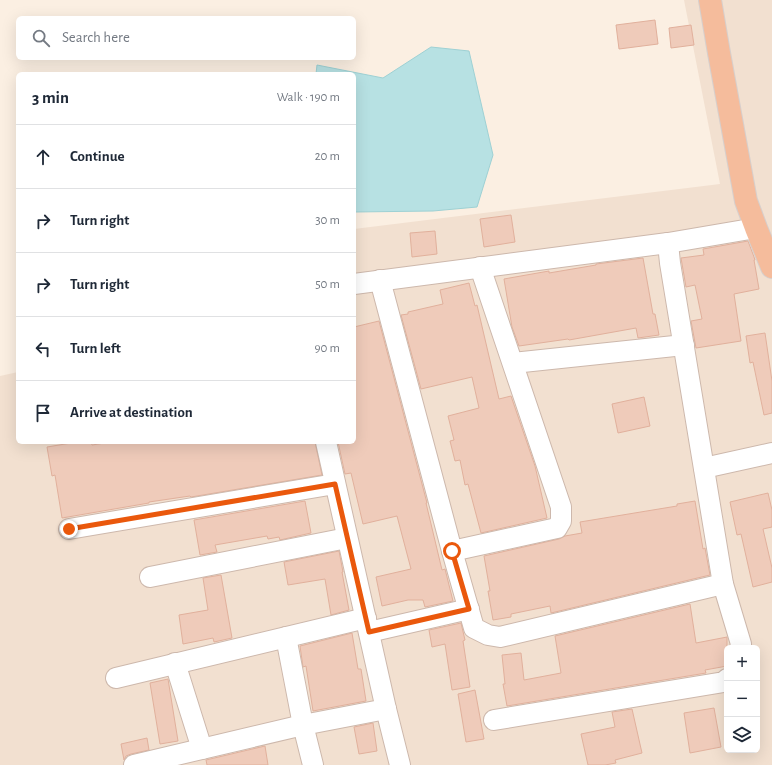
<!DOCTYPE html>
<html lang="en">
<head>
<meta charset="utf-8">
<style>
	body { margin:0; font-family:"Alegreya Sans",sans-serif; background:#f2f2f3; color:#1f2937 }
	.controls { position:absolute; right:12px; bottom:12px; display:grid; overflow:hidden; border-radius:6px; box-shadow:0 4px 16px #0002 }
	.controls button { width:36px; height:36px; display:grid; place-items:center; padding:0; border:0; border-bottom:1px solid #e0e1e3; background:#fff; color:#1f2937; font:20px sans-serif }
	.stop { position:absolute; width:12px; height:12px; margin:-9px; border:3px solid #ea580c; border-radius:50%; background:#fff }
	.stop.end { background:#ea580c; border-color:#fff; box-shadow:0 1px 4px #0008 }
	.list { margin:0; padding:0; list-style:none }
	h2 { display:flex; justify-content:space-between; align-items:center; height:52px; margin:0; padding:0 16px; font-size:17px }
	h2 small { font-size:13px; font-weight:400; color:#747a83 }
	.list li { display:grid; grid-template-columns:26px 1fr auto; gap:12px; align-items:center; box-sizing:border-box; height:64px; padding:0 16px; border-top:1px solid #e0e1e3 }
	.list b { display:block; font-size:15px; white-space:nowrap }
	.list em { font-size:13px; font-style:normal; color:#747a83 }
	.icon { flex:none; width:22px; height:22px; fill:none; stroke:currentColor; stroke-width:2; stroke-linecap:round; stroke-linejoin:round }
	.map { position:relative; flex:none; width:772px; height:765px; overflow:hidden }
	.search { position:absolute; background:#fff; box-shadow:0 4px 16px #0002; left:16px; top:16px; width:340px; height:44px; display:flex; align-items:center; gap:10px; box-sizing:border-box; padding:0 14px; border-radius:6px; color:#747a83; font-size:15px }
	.panel { position:absolute; background:#fff; box-shadow:0 4px 16px #0002; left:16px; top:72px; width:340px; height:372px; border-radius:6px }
	.map>svg:first-child { display:block }
	.residential { fill:#f2e0d0; fill-rule:evenodd }
	.water { fill:#b7e1e3; stroke:#9ed1d4 }
	.building { fill:#efcbba; stroke:#e1b09c }
	.lines { fill:none; stroke-linecap:round; stroke-linejoin:round }
	.minor-casing { stroke:#cdb8ac; stroke-width:22 }
	.trunk-casing { stroke:#d7cfcc; stroke-width:24 }
	.minor { stroke:#fff; stroke-width:20 }
	.trunk { stroke:#f5bc9c; stroke-width:22 }
	.route { stroke:#ea580c; stroke-width:5 }
</style>
</head>
<body>
<div class="map">
<svg width="772" height="765" viewBox="0 0 772 765">
	<rect width="100%" height="100%" fill="#fbefe2"/>
	<path class="residential" d="M684 0H772V765H0V376L18 372V442H354V229L720 184ZM727 648H757V750H727Z"/>
	<path class="water" d="M431 47 469 51 493 155 477 207 433 211 354 212V74H316L317 65 383 78Z"/>
	<g class="building">
		<path d="M655 20 658 44 619 49 616 25Z"/>
		<path d="M691 25 694 45 671 48 669 28Z"/>
		<path d="M511 215 515 242 484 247 480 219Z"/>
		<path d="M435 231 437 254 412 257 410 233Z"/>
		<path d="M748 241 754 257 755 260H754L759 289 734 294 741 341 696 348 691 321 702 319 695 285 686 287 681 258 704 255 703 249Z"/>
		<path d="M643 258 653 314H655L659 335 638 338 636 328 569 340 568 339 519 346 512 327 504 279 549 271V273L596 265V264Z"/>
		<path d="M469 283 475 306 477 305 499 399 511 396 535 466 547 518 481 533 468 484 465 485 460 460 455 461 450 441 454 440 448 416 479 408 472 377 421 389 401 315 408 314V312L443 304 440 290Z"/>
		<path d="M379 321 427 503H426L442 570 445 569 453 601 425 607 423 600H408L382 606 376 577 411 569 397 516 363 524 351 473 345 474 338 442H354V327Z"/>
		<path d="M765 333 772 381V413L764 415 753 362 750 363 746 336Z"/>
		<path d="M644 397 650 426 618 433 612 404Z"/>
		<path d="M77 442H91L92 445 111 442H315L322 475 191 497 190 496 149 502V503L62 518 55 475 52 476 47 447Z"/>
		<path d="M768 493 772 510V527L763 529 772 568V582L753 587 741 534 737 535 730 502Z"/>
		<path d="M305 501 311 533 280 540 279 537 268 539 267 536 215 545 217 552 200 555 194 520Z"/>
		<path d="M695 501 703 549 705 548 710 575 551 613 550 606 511 614V617L493 620 488 591H490L484 556 559 539 565 536 582 533 580 522 677 506V504Z"/>
		<path d="M339 551 343 572H342L349 610 331 615 325 579 288 585 284 562Z"/>
		<path d="M221 575 232 638 214 642 213 638 183 644 179 615 208 610 203 578Z"/>
		<path d="M690 604 696 643 727 637V666L705 670 706 673 507 706 503 684H505L502 655 521 653 524 680 561 673 555 636Z"/>
		<path d="M461 623 465 640 463 641 470 687 452 690 445 644 432 647 429 630Z"/>
		<path d="M352 633 358 669H361L366 701 313 711 306 666 303 667 300 646Z"/>
		<path d="M168 679 178 741 160 744 150 683Z"/>
		<path d="M475 690 484 739 466 742 458 694Z"/>
		<path d="M714 708 721 747 690 753 684 713Z"/>
		<path d="M632 709 642 753 615 760 616 763 605 765H588L581 734 615 727 612 712Z"/>
		<path d="M373 723 377 751 359 754 354 727Z"/>
		<path d="M147 738 149 750 131 754 126 756 124 760 121 744Z"/>
		<path d="M265 746 268 765H207L206 760Z"/>
	</g>
	<g class="lines">
		<defs>
			<g id="minor">
				<path d="M668 243 670 263 723 584 741 644 740 648"/>
				<path d="M380 280 452 551 474 628 488 635 500 637 723 584"/>
				<path d="M354 284 668 243 756 228"/>
				<path d="M513 363 684 345"/>
				<path d="M326 442 386 709 400 765"/>
				<path d="M704 468 772 453"/>
				<path d="M69 529 335 484"/>
				<path d="M452 551 557 528 561 521V507L480 267"/>
				<path d="M150 577 347 538"/>
				<path d="M369 632 469 609"/>
				<path d="M286 637 303 725 313 765"/>
				<path d="M175 663 202 749"/>
				<path d="M116 678 366 618"/>
				<path d="M494 720 724 682 727 679"/>
				<path d="M134 765 303 725 386 709"/>
			</g>
			<path id="trunk" d="M710 0 719 53 746 201 756 228 772 267"/>
		</defs>
		<use href="#minor" class="minor-casing"/>
		<use href="#trunk" class="trunk-casing"/>
		<use href="#minor" class="minor"/>
		<use href="#trunk" class="trunk"/>
	</g>
	<g class="lines">
		<path class="route" d="M69 529 335 484 369 632 469 609 452 551"/>
	</g>
</svg>
<div class="controls">
<button>+</button>
<button>−</button>
<button><svg class="icon" aria-label="layers" viewBox="0 0 24 24"><path d="M12 4l9 5-9 5-9-5zM3 14l9 5 9-5"/></svg></button>
</div>
<div class="stop" style="left:452px;top:551px"></div>
<div class="stop end" style="left:69px;top:529px"></div>
<div class="search"><svg class="icon" aria-label="search" viewBox="0 0 24 24"><circle cx="10" cy="10" r="6"/><path d="M15 15l6 6"/></svg>Search here</div>
<section class="panel">
<h2>3 min<small>Walk · 190 m</small></h2>
<ul class="list">
<li><svg class="icon" aria-label="ahead" viewBox="0 0 24 24"><path d="M12 20V5M6 11l6-6 6 6"/></svg><div><b>Continue</b></div><em>20 m</em></li>
<li><svg class="icon" aria-label="right" viewBox="0 0 24 24"><path d="M7 20v-9h11M14 6l5 5-5 5"/></svg><div><b>Turn right</b></div><em>30 m</em></li>
<li><svg class="icon" aria-label="right" viewBox="0 0 24 24"><path d="M7 20v-9h11M14 6l5 5-5 5"/></svg><div><b>Turn right</b></div><em>50 m</em></li>
<li><svg class="icon" aria-label="left" viewBox="0 0 24 24"><path d="M17 20v-9H6M10 6l-5 5 5 5"/></svg><div><b>Turn left</b></div><em>90 m</em></li>
<li><svg class="icon" aria-label="arrive" viewBox="0 0 24 24"><path d="M6 21V4h12l-3 4 3 4H6"/></svg><div><b>Arrive at destination</b></div></li>
</ul>
</section>
</div>
</body>
</html>
